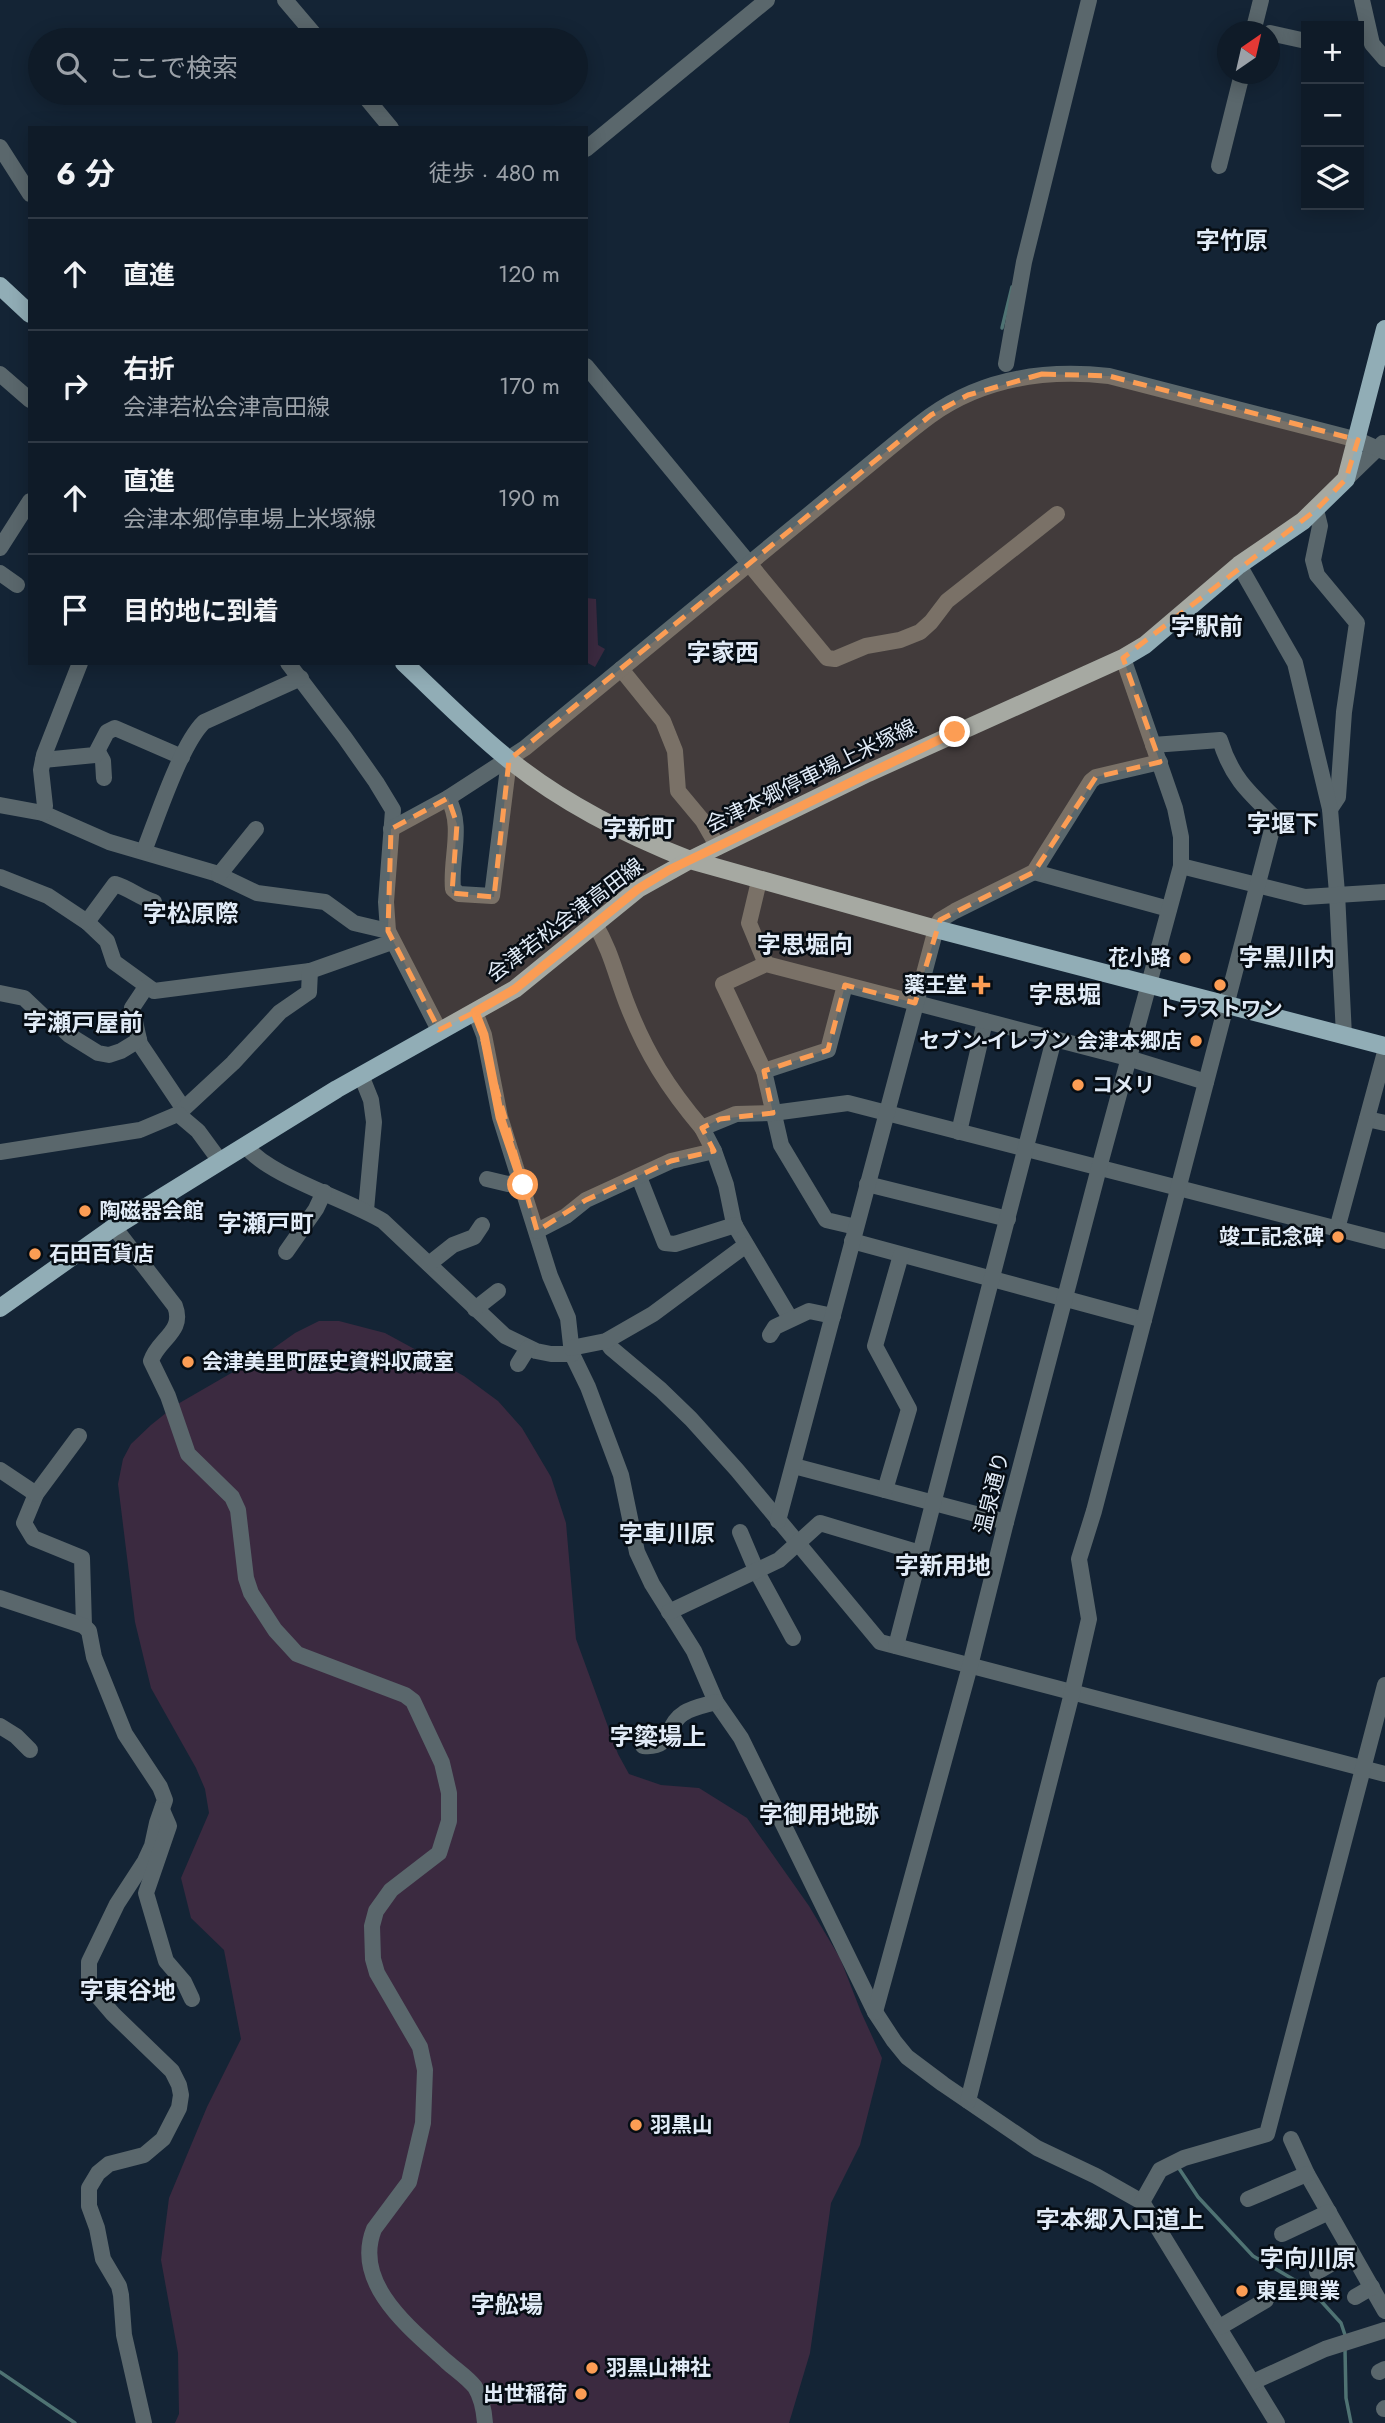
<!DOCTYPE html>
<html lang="ja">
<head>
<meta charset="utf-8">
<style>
	body { margin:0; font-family:Jost,"Noto Sans JP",sans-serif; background:#1d2834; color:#f1f3f6 }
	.controls { position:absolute; right:21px; top:21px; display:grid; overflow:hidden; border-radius:0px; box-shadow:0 4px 18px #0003 }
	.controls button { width:63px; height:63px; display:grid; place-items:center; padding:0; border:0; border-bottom:2px solid #2f3945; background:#0f1b28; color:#f1f3f6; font:35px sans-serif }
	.compass { position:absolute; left:1217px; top:21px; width:63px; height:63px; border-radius:50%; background:#0f1b28; box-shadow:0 4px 18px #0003; rotate:34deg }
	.stop { position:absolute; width:21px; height:21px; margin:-16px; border:5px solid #fc9d54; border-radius:50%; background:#fff }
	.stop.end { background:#fc9d54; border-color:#fff; box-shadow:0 2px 7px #0008 }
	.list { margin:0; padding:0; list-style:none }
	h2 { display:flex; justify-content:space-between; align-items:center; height:91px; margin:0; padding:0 28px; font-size:30px }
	h2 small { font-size:23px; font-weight:400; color:#9ba1a8 }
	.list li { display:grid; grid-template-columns:46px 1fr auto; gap:21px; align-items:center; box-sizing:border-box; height:112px; padding:0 28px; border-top:2px solid #2f3945 }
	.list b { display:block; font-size:26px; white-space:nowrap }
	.list p { margin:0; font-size:23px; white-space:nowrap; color:#9ba1a8 }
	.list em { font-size:23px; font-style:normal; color:#9ba1a8 }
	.icon { flex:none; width:38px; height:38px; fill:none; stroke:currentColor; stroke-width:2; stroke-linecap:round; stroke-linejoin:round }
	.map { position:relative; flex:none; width:1385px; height:2423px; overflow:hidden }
	.search { position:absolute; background:#0f1b28; box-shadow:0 4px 18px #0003; left:28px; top:28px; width:560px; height:77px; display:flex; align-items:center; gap:18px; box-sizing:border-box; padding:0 24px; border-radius:38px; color:#9ba1a8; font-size:26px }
	.panel { position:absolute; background:#0f1b28; box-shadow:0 4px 18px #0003; left:28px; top:126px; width:560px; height:539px; border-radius:0px }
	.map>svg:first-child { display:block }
	.green { fill:#3b2a40 }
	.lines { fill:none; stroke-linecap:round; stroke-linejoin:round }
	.stream { stroke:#4f7373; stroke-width:3.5 }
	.minor { stroke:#5a676c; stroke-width:16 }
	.major { stroke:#91adb6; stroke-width:18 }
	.route { stroke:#fc9d54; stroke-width:9 }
	.marked { fill:#fc9d54; fill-opacity:0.2; stroke:#fc9d54; stroke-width:5; stroke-dasharray:14 9; stroke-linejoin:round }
	.poi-dot { fill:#fc9d54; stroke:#060d14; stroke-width:2.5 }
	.labels { text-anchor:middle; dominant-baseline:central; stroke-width:5; stroke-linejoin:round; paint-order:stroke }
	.street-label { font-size:21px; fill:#e1ebf7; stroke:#060d14 }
	.poi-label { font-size:21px; font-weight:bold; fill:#e1ebf7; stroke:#060d14; text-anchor:start }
	.quarter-label { font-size:24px; font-weight:bold; fill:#e1ebf7; stroke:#060d14 }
</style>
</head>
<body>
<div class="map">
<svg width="1385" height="2423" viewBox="0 0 1385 2423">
	<rect width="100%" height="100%" fill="#142435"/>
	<g class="green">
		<path d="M586 598 596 599 598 645 605 649 595 667 586 662Z"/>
		<path d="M319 1321H339L385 1333 464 1376 498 1401 522 1428 551 1477 566 1523 576 1639 618 1754 629 1774 661 1785 699 1788 747 1818 809 1906 840 1958 861 2012 882 2058 860 2145 831 2203 810 2353 789 2423H175L179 2414 178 2353 161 2260 169 2198 207 2107 241 2039 224 1950 191 1918 181 1878 209 1813 205 1789 196 1768 151 1688 135 1622 118 1484 123 1459 131 1444 151 1425 176 1405 271 1350 295 1333Z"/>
	</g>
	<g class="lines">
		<g class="stream">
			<path d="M1002 328 1012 287"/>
			<path d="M1178 2167 1198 2197 1253 2256 1310 2289 1341 2323 1346 2338"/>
			<path d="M1345 2349 1346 2398 1351 2423"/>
			<path d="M0 2372 75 2423"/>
		</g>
		<g class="minor">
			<path d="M285 0 319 40"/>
			<path d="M1362 0 1372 44 1385 59"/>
			<path d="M1253 32 1261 0"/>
			<path d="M1270 33 1306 41"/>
			<path d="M362 93 391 128"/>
			<path d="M0 147 30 194"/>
			<path d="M586 149 767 0"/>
			<path d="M1219 166 1242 74"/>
			<path d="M1006 364 1024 262 1089 0"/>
			<path d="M586 366 827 658 835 659 866 646 900 640 920 632 931 622 947 601 1057 514"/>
			<path d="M0 374 30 400"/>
			<path d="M1346 479 1383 443"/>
			<path d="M1316 510 1320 526 1313 560 1317 575 1357 623 1344 712 1338 797 1330 809"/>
			<path d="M0 548 30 501"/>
			<path d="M1239 565 1295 663 1330 809 1337 893 1344 1036"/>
			<path d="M0 573 17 585"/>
			<path d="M288 663 345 738 376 782 393 810 386 902 388 931 439 1030"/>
			<path d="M621 669 663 721 675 751 678 791 703 821 718 847"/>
			<path d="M98 752 103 761 104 778"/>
			<path d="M43 760 95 755 107 732 115 728 182 757"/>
			<path d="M448 798C464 827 450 858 453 889L459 894 492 896 509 760"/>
			<path d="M0 805 43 813 109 842 215 873 257 893 325 902 354 923 388 931"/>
			<path d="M43 813 45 806 41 770 44 755 80 663"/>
			<path d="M391 829 448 798 525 748 875 460C893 445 911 430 930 416 983 378 1045 369 1109 376L1358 440 1385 452"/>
			<path d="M144 851C157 818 181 744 204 722L301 678"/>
			<path d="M1181 866 1305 897 1385 892"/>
			<path d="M1034 872 1169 909"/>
			<path d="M219 875 256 829"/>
			<path d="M0 877 48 896 87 922 107 941 114 962 154 991 310 971"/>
			<path d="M759 881 749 923 766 964"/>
			<path d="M87 922 115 884C129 888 140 898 154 902"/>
			<path d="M595 924C611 951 616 976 627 1004 646 1053 668 1088 702 1128"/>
			<path d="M146 987 132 1008 140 1044 183 1108"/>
			<path d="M0 993 24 998 44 1017 54 1021 69 1035 98 1053 109 1055 121 1051 139 1040"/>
			<path d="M475 1012 484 1035 500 1117 510 1149 550 1276 568 1318 572 1354 588 1387 621 1475 637 1552 652 1584 694 1651 716 1702 741 1738 875 2012 894 2041 907 2057 943 2084 1037 2148 1096 2176 1142 2202 1277 2423"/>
			<path d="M764 1071 828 1050 845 985"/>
			<path d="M361 1075 371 1100 374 1122 366 1210"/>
			<path d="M178 1114 233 1063 280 1012 309 992 310 971 392 942"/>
			<path d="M1367 1119 1385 1123"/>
			<path d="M959 1132 985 1021"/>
			<path d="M246 1146C266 1175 349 1200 383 1221L505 1336 536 1351 551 1354H572"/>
			<path d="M714 1151 726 1185 734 1224 790 1318"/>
			<path d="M0 1152 140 1130 178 1114 198 1131 220 1161"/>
			<path d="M639 1177 665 1243 675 1244 735 1225"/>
			<path d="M487 1179 508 1184 522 1181"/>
			<path d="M867 1184 1008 1219"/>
			<path d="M114 1227 175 1306C185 1332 158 1339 151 1361L168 1396 188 1454 232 1497 238 1510 246 1578 251 1593 275 1630 297 1654 405 1695 413 1701 442 1763 449 1793V1821L439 1853 391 1890 376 1911 372 1926 373 1959 377 1973 420 2047 425 2070 423 2123 409 2182 374 2229C352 2284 411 2329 447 2362 456 2370 467 2377 475 2387 482 2398 484 2410 485 2423"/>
			<path d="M856 1227 826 1220 781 1145 764 1071 723 984 766 964 1128 1058 1206 1082"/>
			<path d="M1337 1229 1385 1052"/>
			<path d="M537 1231 566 1216 586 1200 671 1161 714 1151 702 1128 736 1114 773 1113 848 1103 1385 1241"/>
			<path d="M852 1241 1144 1320"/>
			<path d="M286 1252 316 1209 324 1192"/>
			<path d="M429 1264 453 1245 474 1237 482 1225"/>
			<path d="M475 1309 498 1291"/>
			<path d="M770 1335 775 1327 809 1311 833 1316"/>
			<path d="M606 1341 611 1348 661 1390 691 1419 737 1470 880 1642 1385 1774"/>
			<path d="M571 1348 606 1341 653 1314 746 1245"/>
			<path d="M518 1364 528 1348"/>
			<path d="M79 1436 36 1494 24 1523 33 1538 82 1558 84 1626"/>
			<path d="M794 1466 1006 1522"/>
			<path d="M0 1470 36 1494"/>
			<path d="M885 1490 909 1409 875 1346 901 1255"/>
			<path d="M778 1521 937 925 940 920 955 911 1034 872 1091 781 1096 777 1160 762"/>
			<path d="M740 1532 757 1572 793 1638"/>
			<path d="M0 1598 84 1626 89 1631 94 1657 125 1734 160 1787 165 1800 157 1823 152 1846 145 1861 117 1904 89 1962V1986L113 2014 172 2071 179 2085 181 2095 179 2108 163 2139 144 2155 109 2164 98 2173 89 2188V2206L97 2228 103 2259 119 2286 121 2295 124 2335 144 2423"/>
			<path d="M669 1612 779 1560 820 1523 920 1553"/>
			<path d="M896 1646 1054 1039"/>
			<path d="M0 1726 16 1736 30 1750"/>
			<path d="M643 1746C674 1749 664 1725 684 1713 693 1707 706 1705 716 1702"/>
			<path d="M162 1810 169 1826 146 1893 166 1961 184 1982 192 1999"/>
			<path d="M875 2012 970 1666 1006 1522 1099 1168 1181 866V837L1175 808 1123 658"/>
			<path d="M968 2101 1072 1693 1089 1619 1079 1559 1094 1511 1274 822 1273 816C1247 791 1231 776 1220 740L1153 745"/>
			<path d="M1291 2139 1307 2174 1385 2311"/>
			<path d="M1248 2199 1307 2174"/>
			<path d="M1142 2202 1160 2170 1184 2158 1267 2134 1385 1685"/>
			<path d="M1282 2234 1329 2212"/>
			<path d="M1317 2272 1351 2252"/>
			<path d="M1355 2297 1372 2287"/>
			<path d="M1220 2327 1266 2300"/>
			<path d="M1379 2372 1385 2369"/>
			<path d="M1253 2382 1325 2349 1385 2330"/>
			<path d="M1384 2409 1385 2408"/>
		</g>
		<g class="major">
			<path d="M0 286 30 314"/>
			<path d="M404 663C438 695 471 729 507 758 561 802 626 835 690 860L868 773 1123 658 1145 645 1239 565 1303 521 1346 479 1385 329"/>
			<path d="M0 1308 114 1227 337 1089 515 989 638 889 690 860 936 929 1385 1046"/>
		</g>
	</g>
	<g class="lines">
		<path class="route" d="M523 1185 500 1117 484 1035 475 1012 515 989 638 889 669 870 955 732"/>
	</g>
	<path class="marked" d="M1042 374 1109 376 1358 440 1346 479 1316 510 1123 658 1160 762 1096 777 1034 872 940 920 915 1003 845 985 828 1050 764 1071 773 1113 720 1119 702 1128 714 1151 671 1161 586 1200 537 1231 475 1012 439 1030 388 931 391 829 448 798 457 824 452 893 494 897 509 760 931 415 968 395Z"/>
	<g class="poi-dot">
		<circle cx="1185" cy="958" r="7"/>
		<path d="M977.5 974.5h7v7h7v7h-7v7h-7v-7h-7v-7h7z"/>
		<circle cx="1220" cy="985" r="7"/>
		<circle cx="1196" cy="1041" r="7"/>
		<circle cx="1078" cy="1085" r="7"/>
		<circle cx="85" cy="1211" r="7"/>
		<circle cx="1338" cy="1237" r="7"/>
		<circle cx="35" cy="1254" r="7"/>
		<circle cx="188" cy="1362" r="7"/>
		<circle cx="636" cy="2125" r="7"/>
		<circle cx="1242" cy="2291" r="7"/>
		<circle cx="592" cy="2368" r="7"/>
		<circle cx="581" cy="2394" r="7"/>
	</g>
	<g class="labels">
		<g class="street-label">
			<text transform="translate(811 776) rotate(-26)">会津本郷停車場上米塚線</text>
			<text transform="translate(565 920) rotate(-37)">会津若松会津高田線</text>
			<text transform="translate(992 1493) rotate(-76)">温泉通り</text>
		</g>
		<g class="poi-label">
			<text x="1171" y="958" text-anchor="end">花小路</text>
			<text x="967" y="985" text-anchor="end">薬王堂</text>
			<text x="1220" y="1009" text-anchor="middle">トラストワン</text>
			<text x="1182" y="1041" text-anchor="end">セブン-イレブン 会津本郷店</text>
			<text x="1092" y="1085">コメリ</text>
			<text x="99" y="1211">陶磁器会館</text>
			<text x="1324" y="1237" text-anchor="end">竣工記念碑</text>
			<text x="49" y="1254">石田百貨店</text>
			<text x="202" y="1362">会津美里町歴史資料収蔵室</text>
			<text x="650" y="2125">羽黒山</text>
			<text x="1256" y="2291">東星興業</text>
			<text x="606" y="2368">羽黒山神社</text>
			<text x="567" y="2394" text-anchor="end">出世稲荷</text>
		</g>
		<g class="quarter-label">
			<text x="1232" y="240">字竹原</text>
			<text x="1207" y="626">字駅前</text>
			<text x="723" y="652">字家西</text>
			<text x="1283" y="823">字堰下</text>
			<text x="639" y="828">字新町</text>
			<text x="191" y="913">字松原際</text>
			<text x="805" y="944">字思堀向</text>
			<text x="1287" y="957">字黒川内</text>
			<text x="1065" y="994">字思堀</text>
			<text x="83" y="1022">字瀬戸屋前</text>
			<text x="266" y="1223">字瀬戸町</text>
			<text x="667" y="1533">字車川原</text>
			<text x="943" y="1565">字新用地</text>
			<text x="658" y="1736">字簗場上</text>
			<text x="819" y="1814">字御用地跡</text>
			<text x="128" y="1990">字東谷地</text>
			<text x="1120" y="2219">字本郷入口道上</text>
			<text x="1308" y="2258">字向川原</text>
			<text x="507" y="2304">字舩場</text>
		</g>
	</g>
</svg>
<div class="controls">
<button>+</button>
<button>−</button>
<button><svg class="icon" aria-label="layers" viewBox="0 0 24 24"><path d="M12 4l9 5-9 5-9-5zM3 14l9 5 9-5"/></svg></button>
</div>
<svg class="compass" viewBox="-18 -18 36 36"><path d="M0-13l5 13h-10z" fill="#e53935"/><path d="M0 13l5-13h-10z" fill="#9ba1a8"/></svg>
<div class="stop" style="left:523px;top:1185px"></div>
<div class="stop end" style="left:955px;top:732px"></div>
<div class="search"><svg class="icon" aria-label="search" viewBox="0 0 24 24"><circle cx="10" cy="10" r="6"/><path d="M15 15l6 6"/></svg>ここで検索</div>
<section class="panel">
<h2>6 分<small>徒歩 · 480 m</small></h2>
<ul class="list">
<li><svg class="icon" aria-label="ahead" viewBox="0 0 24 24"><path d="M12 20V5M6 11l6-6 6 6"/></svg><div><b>直進</b></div><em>120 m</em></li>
<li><svg class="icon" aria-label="right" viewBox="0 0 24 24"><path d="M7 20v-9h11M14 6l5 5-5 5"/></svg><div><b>右折</b><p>会津若松会津高田線</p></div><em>170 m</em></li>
<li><svg class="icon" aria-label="ahead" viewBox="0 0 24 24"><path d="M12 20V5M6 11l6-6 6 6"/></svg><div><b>直進</b><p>会津本郷停車場上米塚線</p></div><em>190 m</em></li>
<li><svg class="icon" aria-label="arrive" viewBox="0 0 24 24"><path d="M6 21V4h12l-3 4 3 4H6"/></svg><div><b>目的地に到着</b></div></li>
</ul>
</section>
</div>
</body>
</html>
